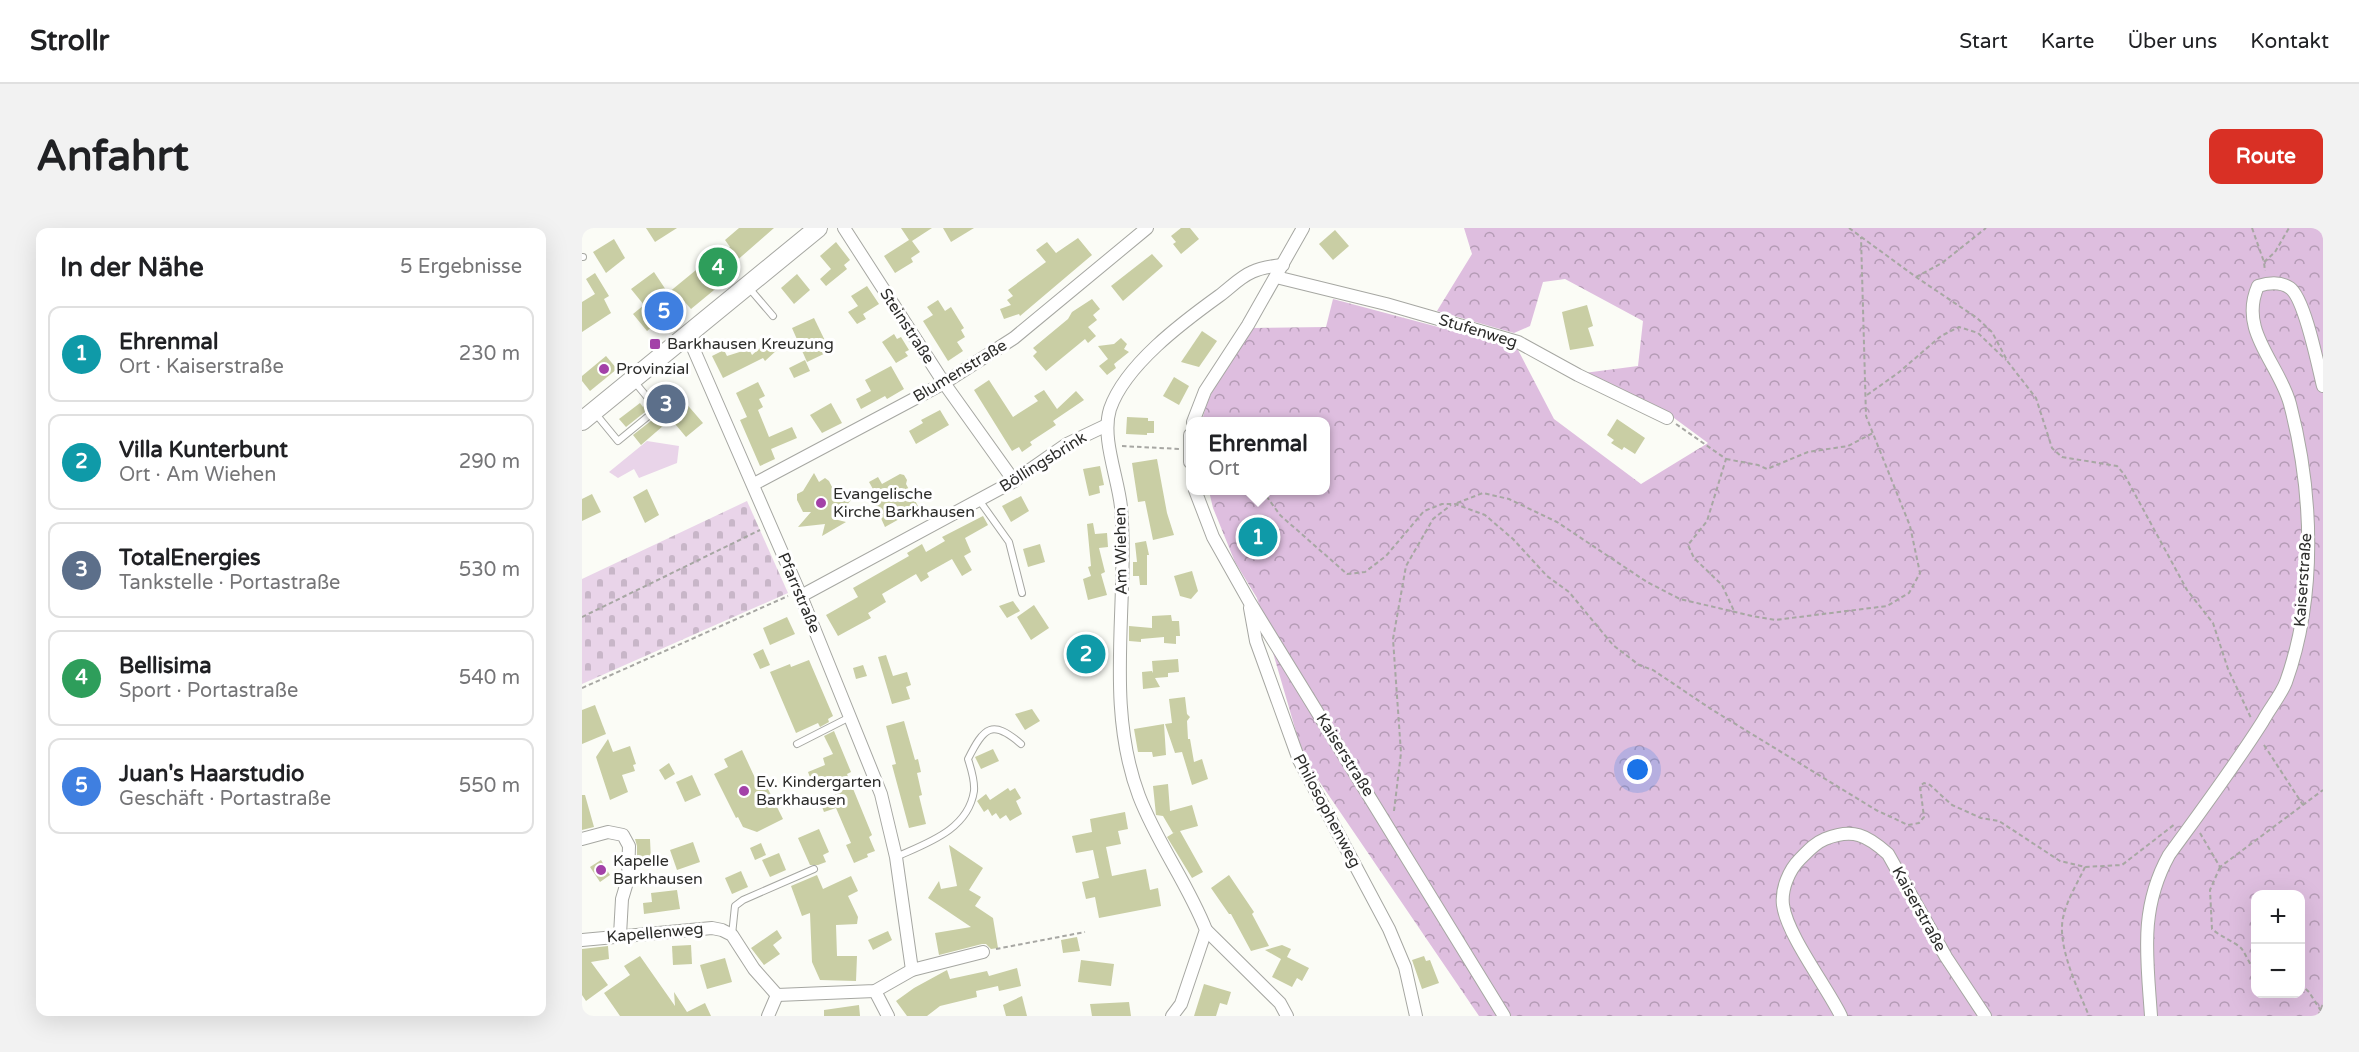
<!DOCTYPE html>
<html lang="de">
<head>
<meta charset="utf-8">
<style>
	body { margin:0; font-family:"Varela Round",sans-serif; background:#f2f2f2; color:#202124 }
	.controls { position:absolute; right:18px; bottom:18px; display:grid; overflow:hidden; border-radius:12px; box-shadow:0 6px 24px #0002 }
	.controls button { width:54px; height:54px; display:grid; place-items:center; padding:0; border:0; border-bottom:2px solid #e0e0e0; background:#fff; color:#202124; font:30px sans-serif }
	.you { position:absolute; left:1056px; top:542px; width:21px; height:21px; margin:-15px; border:4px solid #fff; border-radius:50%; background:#1a73e8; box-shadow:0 0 0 9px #1a73e833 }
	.badge { display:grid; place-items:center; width:39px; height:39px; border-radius:50%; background:#d93025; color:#fff; font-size:20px; font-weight:700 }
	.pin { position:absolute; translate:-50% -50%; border:3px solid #fff; box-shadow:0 2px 6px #0006 }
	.popup { position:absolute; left:604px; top:189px; width:144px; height:78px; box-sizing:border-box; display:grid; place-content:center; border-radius:12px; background:#fff; filter:drop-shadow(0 2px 4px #0005); font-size:20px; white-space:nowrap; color:#757577 }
	.popup b { font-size:22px; color:#202124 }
	.popup::after { content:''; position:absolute; left:50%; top:100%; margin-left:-12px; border:12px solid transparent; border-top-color:#fff }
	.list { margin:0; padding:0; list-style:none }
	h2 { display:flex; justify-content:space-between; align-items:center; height:78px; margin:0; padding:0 24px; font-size:26px }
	h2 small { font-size:20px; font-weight:400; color:#757577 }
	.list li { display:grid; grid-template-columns:39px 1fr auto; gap:18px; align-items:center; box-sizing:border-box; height:96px; margin:0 12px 12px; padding:0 12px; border:2px solid #e0e0e0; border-radius:12px }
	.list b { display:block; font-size:22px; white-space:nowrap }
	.list p { margin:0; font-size:20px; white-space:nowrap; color:#757577 }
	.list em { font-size:20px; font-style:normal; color:#757577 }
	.map { position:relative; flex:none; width:1741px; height:788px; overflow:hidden; border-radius:12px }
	header { display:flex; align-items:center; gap:36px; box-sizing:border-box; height:84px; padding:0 30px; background:#fff; border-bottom:2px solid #e0e0e0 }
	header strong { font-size:28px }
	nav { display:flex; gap:33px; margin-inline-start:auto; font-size:21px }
	.intro { display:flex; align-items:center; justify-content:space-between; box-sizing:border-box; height:144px; padding:0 36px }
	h1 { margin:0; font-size:42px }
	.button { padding:15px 27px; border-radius:12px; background:#d93025; color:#fff; font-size:21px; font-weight:700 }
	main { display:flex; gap:36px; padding:0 36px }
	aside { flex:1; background:#fff; border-radius:12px; box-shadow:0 6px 24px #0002 }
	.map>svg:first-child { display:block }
	.grass { fill:#e9d4e9 }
	.forest { fill:url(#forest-crowns); fill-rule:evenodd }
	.cemetery { fill:url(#cemetery-stones) }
	.building { fill:#c9cea4 }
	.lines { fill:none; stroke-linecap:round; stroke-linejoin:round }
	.lane-casing { stroke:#a6a7a2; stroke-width:8 }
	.street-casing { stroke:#a6a7a2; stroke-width:14 }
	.secondary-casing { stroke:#a6a7a2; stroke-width:20 }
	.path { stroke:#a7a7a3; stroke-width:2; stroke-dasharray:4.5 3; stroke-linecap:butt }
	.lane { stroke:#fff; stroke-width:6 }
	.street { stroke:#fff; stroke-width:12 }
	.secondary { stroke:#fff; stroke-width:18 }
	.poi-dot { fill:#a341a8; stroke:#fff; stroke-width:2 }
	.labels { text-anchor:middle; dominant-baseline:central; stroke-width:6; stroke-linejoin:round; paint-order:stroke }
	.street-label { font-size:16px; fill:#2d2d2b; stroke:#fff }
	.poi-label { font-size:16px; fill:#2d2d2b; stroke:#fff; text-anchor:start }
</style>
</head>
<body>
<header>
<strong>Strollr</strong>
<nav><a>Start</a><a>Karte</a><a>Über uns</a><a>Kontakt</a></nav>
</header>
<div class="intro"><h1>Anfahrt</h1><a class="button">Route</a></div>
<main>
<aside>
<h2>In der Nähe<small>5 Ergebnisse</small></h2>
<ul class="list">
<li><span class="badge" style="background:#0f9aa8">1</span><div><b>Ehrenmal</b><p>Ort · Kaiserstraße</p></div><em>230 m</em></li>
<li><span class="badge" style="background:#0f9aa8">2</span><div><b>Villa Kunterbunt</b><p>Ort · Am Wiehen</p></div><em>290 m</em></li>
<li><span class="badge" style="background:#5c6f8a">3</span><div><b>TotalEnergies</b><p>Tankstelle · Portastraße</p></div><em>530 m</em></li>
<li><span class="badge" style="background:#2e9e5b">4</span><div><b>Bellisima</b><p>Sport · Portastraße</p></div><em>540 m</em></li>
<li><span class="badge" style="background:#3f7fe0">5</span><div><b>Juan's Haarstudio</b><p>Geschäft · Portastraße</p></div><em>550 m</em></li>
</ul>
</aside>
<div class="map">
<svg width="1741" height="788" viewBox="0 0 1741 788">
	<defs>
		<pattern id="forest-crowns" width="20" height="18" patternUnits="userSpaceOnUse" patternTransform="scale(1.5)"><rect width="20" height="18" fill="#debedf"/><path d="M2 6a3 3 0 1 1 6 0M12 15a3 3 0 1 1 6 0" fill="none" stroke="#b49bb5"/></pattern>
		<pattern id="cemetery-stones" width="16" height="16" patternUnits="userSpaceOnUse" patternTransform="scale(1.5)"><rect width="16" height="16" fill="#e9d4e9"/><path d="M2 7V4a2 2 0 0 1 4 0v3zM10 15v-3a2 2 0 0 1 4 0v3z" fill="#c8b6c8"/></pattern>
	</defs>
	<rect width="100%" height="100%" fill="#fbfcf6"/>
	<path class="grass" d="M65 213 97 218 95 235 57 250 52 241 36 250 27 244Z"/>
	<path class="forest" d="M882 0H1741V788H897L722 531 675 370 653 334 631 280 627 263 744 262V194H620C626 160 652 129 670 100L744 99 751 71 935 120 972 191 1059 256 1126 215 1088 187 1002 145 1056 138 1061 93 983 51 961 54 948 98 932 105 855 83 890 26ZM1674 666H1718V766H1674Z"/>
	<path class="cemetery" d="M165 273 206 365 0 456V351Z"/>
	<g class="building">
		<path d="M64 0H95L73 14Z"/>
		<path d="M157 0H192L144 42 149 48 109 81 102 73 65 103 51 86 62 77 49 61 72 44 86 65 125 33 127 36 148 19 143 12Z"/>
		<path d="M319 0H350L330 13 338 24 329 30 331 34 313 45 302 28 327 12Z"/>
		<path d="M361 0H392L369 14Z"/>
		<path d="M599 0H608L617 11 599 26 591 16 594 14 589 8Z"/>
		<path d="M753 2 767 18 751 32 737 16Z"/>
		<path d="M496 10 510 27 438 88 437 86 422 91 418 81 429 77 425 72 431 68 426 62 464 34 454 22 465 14 474 25Z"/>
		<path d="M32 11 43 30 24 45 11 24Z"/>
		<path d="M254 14 268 32 262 37 265 41 244 58 238 51 249 41 238 28Z"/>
		<path d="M570 26 581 38 541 73 529 58Z"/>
		<path d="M13 45 27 68 22 71 29 85 0 104V74L13 66 4 51Z"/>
		<path d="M215 46 228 62 212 76 199 60Z"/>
		<path d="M285 58 297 76 281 86 284 91 275 96 266 84 276 78 269 68Z"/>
		<path d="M510 71 518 81 511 87 515 92 506 99 514 108 506 115 503 111 464 143 451 128 455 124 451 120 486 91 490 84Z"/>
		<path d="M356 72 363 83 369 79 382 100 379 102 383 109 375 114 381 123 366 133 341 93 351 87 345 79Z"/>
		<path d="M1005 77 1011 98 1006 100 1012 118 988 122 980 84Z"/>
		<path d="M232 90 248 123 225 134 210 100Z"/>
		<path d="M620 103 635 113 617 139 599 134Z"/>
		<path d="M312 106 315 111 319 109 327 122 323 124 326 128 314 135 300 114Z"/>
		<path d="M539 110 545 116 542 121 547 124 532 136 534 140 525 147 517 138 526 131 516 118 532 116Z"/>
		<path d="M187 112 195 122 183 133 181 130 141 150 130 128 142 122 145 128 167 121 170 127Z"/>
		<path d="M24 128 35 141 8 163 0 153V148Z"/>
		<path d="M223 132 228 143 212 150 207 140Z"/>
		<path d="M309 138 322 161 305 171 303 168 279 181 274 171 289 163 283 152Z"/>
		<path d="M592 149 607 158 597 177 581 168Z"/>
		<path d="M407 152 431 189 456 173 452 168 462 162 475 181 494 163 502 172 471 193 474 197 448 214 450 217 440 224 437 219 430 223 392 162Z"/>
		<path d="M176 154 183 168 177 171 181 179 176 182 187 209 210 199 215 210 189 221 193 231 178 238 158 192 165 189 154 165Z"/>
		<path d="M89 158 121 195 104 209 89 191 59 217 51 207 79 185 80 180 72 169Z"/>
		<path d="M58 175 61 179 64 176 68 180 44 199 37 191Z"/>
		<path d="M249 175 260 195 240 205 228 187Z"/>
		<path d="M358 182 367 197 334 216 327 203 341 195 339 192Z"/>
		<path d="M545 189 566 190V193H572V205H565V207L544 206Z"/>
		<path d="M1035 191 1063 210 1053 226 1042 219 1040 222 1029 215 1032 212 1025 207Z"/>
		<path d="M575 231 585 285 592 307 571 312 563 273 556 274 550 235Z"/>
		<path d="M518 238 522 257 517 258 518 265 507 268 501 241Z"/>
		<path d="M232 245 237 254 243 250 247 253 254 267 251 273 271 270 252 291 264 294 240 308 243 296 216 299 229 284H221L215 272V266L221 263Z"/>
		<path d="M318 246 322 247 325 252 324 256 337 280 303 299 288 266 292 263 287 254 296 249 300 256Z"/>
		<path d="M65 261 77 287 63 295 51 269Z"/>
		<path d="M10 266 19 284 0 293V271Z"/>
		<path d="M439 268 447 283 429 294 420 278Z"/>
		<path d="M401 288 406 297 383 310 389 324 382 328 390 342 380 348 370 331 345 345 347 349 339 354 334 346 300 366 304 374 286 385 289 390 256 408 244 387 276 369 271 360 327 328 325 325 340 316 344 324 363 313 360 309Z"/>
		<path d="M511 295 513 306 525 305 526 319 517 320 523 344 519 346 525 367 506 372 501 351 509 348 506 339 509 338 505 296Z"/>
		<path d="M564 313 567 327H565V357H558L557 348H551V334H555L553 315Z"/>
		<path d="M458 316 463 334 446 339 441 321Z"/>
		<path d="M610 343 616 363 609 371 598 368 592 348Z"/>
		<path d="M431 373 438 383 425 390 417 378Z"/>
		<path d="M452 377 467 400 449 412 435 389Z"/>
		<path d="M589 387 590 393H597L598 408H594V416L582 415V409L559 411V414L547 413V398L570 400V388Z"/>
		<path d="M205 389 213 406 188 417 181 400Z"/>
		<path d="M508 410 519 431 501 441 490 420Z"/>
		<path d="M181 421 188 437 178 441 171 426Z"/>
		<path d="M304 427 311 448 325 444 329 457 324 459 328 471 310 476 296 429Z"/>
		<path d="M596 431 597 444 586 445V449L573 450 578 459 561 461 560 444 570 443 571 445 570 433Z"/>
		<path d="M227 432 251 488 246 491 247 494 238 499 236 495 214 505 188 444 208 436 209 439Z"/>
		<path d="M281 437 285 448 274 451 271 440Z"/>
		<path d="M603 469 605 486 608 489 605 493 606 511H608L612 534 620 531 626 551 610 557 600 524 593 525 583 496 590 495 587 471Z"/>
		<path d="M13 477 24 506 0 516V482Z"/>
		<path d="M450 481 458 493 443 502 433 486Z"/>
		<path d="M322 493 333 532 336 531 339 544 335 545 340 567 337 568 344 596 327 600 310 537 314 536 304 498Z"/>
		<path d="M582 496 584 527 571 529 570 524H556L552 501Z"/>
		<path d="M252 503 269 544 265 546 290 607 287 609 293 623 285 626 286 629 272 635 264 617 269 615 254 580 242 584 238 573 255 566 248 548 230 555 226 544 243 537 241 530 251 526 242 508Z"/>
		<path d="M26 511 31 524 48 518 54 536 51 537 53 543 40 547 46 564 28 572 14 529Z"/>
		<path d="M411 521 417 533 399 541 393 529Z"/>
		<path d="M160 522 174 552 180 549 201 591 175 604 161 599 156 589 154 590 132 546 146 539 142 531Z"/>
		<path d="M87 535 93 546 83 552 77 542Z"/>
		<path d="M110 547 119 567 103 574 94 554Z"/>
		<path d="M586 556 588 583 610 577 616 598 598 603 621 644 610 650 585 609 593 604 591 605 581 588 574 587 571 558Z"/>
		<path d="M426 560 428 563 433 560 439 570 434 573 440 586 428 593 424 587 418 591 414 585 410 588 406 581 402 584 395 573 404 566 408 572Z"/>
		<path d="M0 567H3L12 599 0 602Z"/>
		<path d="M543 584 546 601 536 603 539 616 524 619 530 648 564 641 568 662 576 660 579 678 517 690 513 669 504 671 500 654 517 650 511 622 494 625 490 608 510 604 508 591Z"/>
		<path d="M237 601 247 624 241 627 244 634 236 637H228L216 610Z"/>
		<path d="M53 611H68L69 633 55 634V618Z"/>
		<path d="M111 614 118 634 95 642 88 622Z"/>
		<path d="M179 615 184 627 173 632 168 620Z"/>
		<path d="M367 617 401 640 387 662 399 669 393 678 411 690 416 720 409 721 404 716H400L357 727 353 705 389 699 346 670 357 653 359 661 375 658Z"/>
		<path d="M197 625 204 642 188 649 180 632Z"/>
		<path d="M19 632 28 647 18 654 8 639Z"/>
		<path d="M159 643 166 659 150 666 143 650Z"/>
		<path d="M235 647 241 661 269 648 276 663 266 668 276 689 275 696 254 697 255 728H275L274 753 238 752 230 734 228 685 220 688 209 658Z"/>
		<path d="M647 647 672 684 670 686 687 718 669 723 649 686H647L629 660Z"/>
		<path d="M95 662 98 681 62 686 61 675 70 674 69 665Z"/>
		<path d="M195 702 200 710 191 717 198 726 182 737 169 720Z"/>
		<path d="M306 703 310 712 291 722 286 712Z"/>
		<path d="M495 709 498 723 481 725 479 712Z"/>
		<path d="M109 717 110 736 91 737 90 718Z"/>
		<path d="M700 717 709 721 705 729 727 740 720 753 715 750 710 759 690 749 699 731 683 722Z"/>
		<path d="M26 718 27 731 9 734 26 757 4 773 0 767V721Z"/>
		<path d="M58 728 93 778 92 764 105 784 123 775 129 788H38L22 765 48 747 42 738Z"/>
		<path d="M842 728 844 733 848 732 857 755 840 761 830 732Z"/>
		<path d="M143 730 150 754 125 761 118 737Z"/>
		<path d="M499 732 532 736 529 758 496 754Z"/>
		<path d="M435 740 439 758 417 763 416 758 394 763 395 769 358 778 345 788H325L314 773 332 760 365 742 368 751 405 743 407 748Z"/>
		<path d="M622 756 649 764 645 777 638 775 634 788H612Z"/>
		<path d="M440 768 445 788H424L421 777Z"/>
		<path d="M547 774 549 788H510L508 776Z"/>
		<path d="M277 777 278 788H242V782Z"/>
	</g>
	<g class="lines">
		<defs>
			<g id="lane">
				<path d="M0 29H1"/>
				<path d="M167 60 191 88"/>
				<path d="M13 185 36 213 75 181 51 152"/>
				<path d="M397 272 427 314 440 365"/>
				<path d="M215 516 268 489"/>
				<path d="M314 629C345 615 386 602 392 563 393 552 389 541 386 531 402 499 410 491 439 516"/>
				<path d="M150 707 153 678 161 672 232 641"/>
			</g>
			<g id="street">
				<path d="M262 0 362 155 432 253"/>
				<path d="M694 49 804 76 936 114 996 147 1085 190"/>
				<path d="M105 106 219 368 299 566 314 629 330 742"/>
				<path d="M611 194 623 163 666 97 721 0"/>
				<path d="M608 207V234"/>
				<path d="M172 256 362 155 432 110 565 0"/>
				<path d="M613 262 631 309 667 373 922 788"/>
				<path d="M219 368 432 253 485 216 525 197"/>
				<path d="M668 380 674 413 717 532 807 701 823 739 834 788"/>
				<path d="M0 611 26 604 41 607 47 618 46 651 40 671 38 707"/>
				<path d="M624 702 698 775 705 788"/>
				<path d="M0 712 130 700 140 702 150 707 172 741 195 767"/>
				<path d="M293 763 306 788"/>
				<path d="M195 767 293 763 330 742 401 724"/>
				<path d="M186 788 195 767"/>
				<path d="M590 788 599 776 624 702C606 656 575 615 557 568 522 475 547 376 539 279 536 249 519 210 528 181 543 137 601 94 637 68 648 60 658 49 670 44 680 39 691 38 701 37"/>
				<path d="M1259 788C1245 759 1205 707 1201 677 1199 661 1207 642 1218 631 1226 623 1233 615 1243 611 1271 600 1285 607 1306 626L1364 729 1403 788"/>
				<path d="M1569 788C1565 729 1557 681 1587 627 1619 583 1652 539 1681 493 1688 480 1699 467 1704 454 1735 367 1731 264 1708 176 1697 135 1656 103 1676 58 1686 55 1698 53 1708 60 1723 71 1736 138 1741 158"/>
			</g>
			<path id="secondary" d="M0 193 236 0"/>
		</defs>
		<use href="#lane" class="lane-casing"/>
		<use href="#street" class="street-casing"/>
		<use href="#secondary" class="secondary-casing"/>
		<g class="path">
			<path d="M1267 0 1334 49 1395 90 1410 104 1426 134 1454 170 1470 220 1480 229 1535 238 1542 246 1605 362 1631 395 1646 441 1669 490"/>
			<path d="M1670 0 1682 34 1683 43"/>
			<path d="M1682 34 1693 24 1707 0"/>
			<path d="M1334 49 1360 35 1404 0"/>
			<path d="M1285 167 1316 145 1359 108 1377 99 1396 105 1424 132"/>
			<path d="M1094 196 1144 231 1125 293 1106 317 1112 330 1140 357 1152 383"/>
			<path d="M540 218 597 221"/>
			<path d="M1144 231 1176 237 1185 241 1226 224 1266 218 1291 205"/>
			<path d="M680 262 698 287 765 346 783 344 804 328 842 283 860 276H873L903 287 931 311 965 348 987 364 1031 417 1057 437 1071 442 1129 481 1294 582 1326 597 1337 595 1342 589 1338 558 1342 555 1348 557 1370 577 1399 590 1417 593 1478 633 1503 639 1540 637 1593 596"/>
			<path d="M875 275 901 265 927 271 975 294 1065 354 1098 371 1170 388 1193 392 1305 378 1327 365 1338 345 1328 298 1284 188 1279 9"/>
			<path d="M0 389 178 302"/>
			<path d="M0 460 206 368"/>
			<path d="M1682 517 1721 577"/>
			<path d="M812 583 819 525 811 411 824 338 851 291 869 277"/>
			<path d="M1618 605 1638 639 1741 562"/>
			<path d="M1503 639C1496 654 1486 670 1482 686 1473 715 1496 761 1507 788"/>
			<path d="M1638 639 1628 662 1630 701C1639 709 1653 714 1659 720 1662 723 1670 740 1674 746"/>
			<path d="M414 721 503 704"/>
			<path d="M1718 756 1727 764 1739 783"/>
			<path d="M1736 788 1741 776"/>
		</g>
		<use href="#lane" class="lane"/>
		<use href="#street" class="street"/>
		<use href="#secondary" class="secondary"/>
	</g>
	<g class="poi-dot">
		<rect x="67" y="110" width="12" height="12" rx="3"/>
		<circle cx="22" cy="141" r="6"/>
		<circle cx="239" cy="275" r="6"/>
		<circle cx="162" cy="563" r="6"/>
		<circle cx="19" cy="642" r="6"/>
	</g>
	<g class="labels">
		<g class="street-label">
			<text transform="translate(325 98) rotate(57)">Steinstraße</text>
			<text transform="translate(896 103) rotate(17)">Stufenweg</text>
			<text transform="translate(378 143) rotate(-31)">Blumenstraße</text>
			<text transform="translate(461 234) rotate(-32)">Böllingsbrink</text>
			<text transform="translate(539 323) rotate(-91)">Am Wiehen</text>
			<text transform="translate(1721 352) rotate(-86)">Kaiserstraße</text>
			<text transform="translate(217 365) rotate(67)">Pfarrstraße</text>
			<text transform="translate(763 527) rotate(58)">Kaiserstraße</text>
			<text transform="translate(745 583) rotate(62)">Philosophenweg</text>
			<text transform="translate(1337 681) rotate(61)">Kaiserstraße</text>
			<text transform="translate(73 705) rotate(-5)">Kapellenweg</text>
		</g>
		<g class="poi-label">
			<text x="85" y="116">Barkhausen Kreuzung</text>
			<text x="34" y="141">Provinzial</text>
			<text x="251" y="266">Evangelische<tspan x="251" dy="18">Kirche Barkhausen</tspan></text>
			<text x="174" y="554">Ev. Kindergarten<tspan x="174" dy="18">Barkhausen</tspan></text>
			<text x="31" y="633">Kapelle<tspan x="31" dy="18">Barkhausen</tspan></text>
		</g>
	</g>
</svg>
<div class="controls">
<button>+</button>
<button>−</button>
</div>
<div class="you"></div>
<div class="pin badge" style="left:676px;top:309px;background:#0f9aa8">1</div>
<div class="popup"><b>Ehrenmal</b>Ort</div>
<div class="pin badge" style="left:504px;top:426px;background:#0f9aa8">2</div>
<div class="pin badge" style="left:84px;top:176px;background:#5c6f8a">3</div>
<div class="pin badge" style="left:136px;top:39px;background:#2e9e5b">4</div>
<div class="pin badge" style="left:82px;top:83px;background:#3f7fe0">5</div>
</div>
</main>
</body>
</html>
